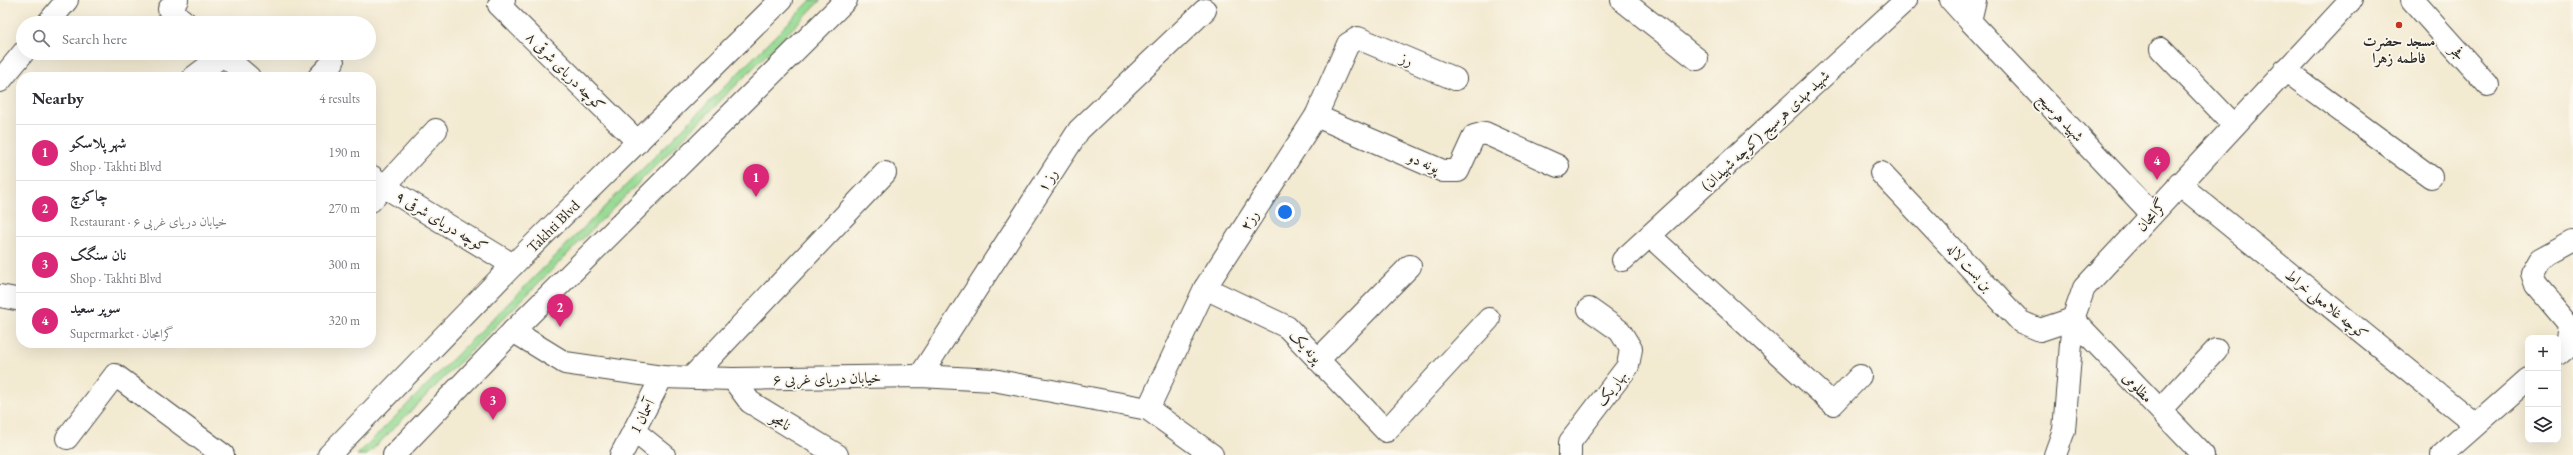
<!DOCTYPE html>
<html lang="en">
<head>
<meta charset="utf-8">
<style>
	body { margin:0; font-family:"EB Garamond",Amiri,serif; background:#f7f7f7; color:#2b2b33 }
	.controls { position:absolute; right:12px; bottom:12px; display:grid; overflow:hidden; border-radius:8px; box-shadow:0 4px 16px #0002 }
	.controls button { width:36px; height:36px; display:grid; place-items:center; padding:0; border:0; border-bottom:1px solid #e1e1e2; background:#fff; color:#2b2b33; font:20px sans-serif }
	.you { position:absolute; left:1285px; top:212px; width:14px; height:14px; margin:-10px; border:3px solid #fff; border-radius:50%; background:#1a73e8; box-shadow:0 0 0 6px #1a73e833 }
	.badge { display:grid; place-items:center; width:26px; height:26px; border-radius:50%; background:#db2777; color:#fff; font-size:13px; font-weight:700 }
	.pin { position:absolute; translate:-50% -33px; filter:drop-shadow(0 1px 2px #0008) }
	.pin::after { content:''; position:absolute; top:21px; width:14px; height:12px; background:inherit; clip-path:polygon(0 0,100% 0,50% 100%) }
	.list { margin:0; padding:0; list-style:none }
	h2 { display:flex; justify-content:space-between; align-items:center; height:52px; margin:0; padding:0 16px; font-size:17px }
	h2 small { font-size:13px; font-weight:400; color:#7c7c81 }
	.list li { display:grid; grid-template-columns:26px 1fr auto; gap:12px; align-items:center; box-sizing:border-box; height:56px; padding:0 16px; border-top:1px solid #e1e1e2 }
	.list b { display:block; font-size:15px; white-space:nowrap }
	.list p { margin:0; font-size:13px; white-space:nowrap; color:#7c7c81 }
	.list em { font-size:13px; font-style:normal; color:#7c7c81 }
	.icon { flex:none; width:22px; height:22px; fill:none; stroke:currentColor; stroke-width:2; stroke-linecap:round; stroke-linejoin:round }
	.map { position:relative; flex:none; width:2573px; height:455px; overflow:hidden }
	.search { position:absolute; background:#fff; box-shadow:0 4px 16px #0002; left:16px; top:16px; width:360px; height:44px; display:flex; align-items:center; gap:10px; box-sizing:border-box; padding:0 14px; border-radius:22px; color:#7c7c81; font-size:15px }
	.panel { position:absolute; background:#fff; box-shadow:0 4px 16px #0002; left:16px; top:72px; width:360px; height:276px; border-radius:16px }
	.map>svg:first-child { display:block }
	.grass { fill:#96da93; stroke:#60825f }
	.lines { fill:none; stroke-linecap:round; stroke-linejoin:round }
	.minor-casing { stroke:#494844; stroke-width:24 }
	.major-casing { stroke:#494844; stroke-width:24 }
	.minor { stroke:#fff; stroke-width:22 }
	.major { stroke:#fff; stroke-width:22 }
	.poi-dot { fill:#c8321e; stroke:#fbf7ec; stroke-width:1.5 }
	.labels { text-anchor:middle; dominant-baseline:central; stroke-width:3.5; stroke-linejoin:round; paint-order:stroke }
	.poi-label { font-size:15px; font-weight:bold; fill:#2b2b2b; stroke:#fbf7ec }
	.street-label { font-size:15px; fill:#2b2b2b; stroke:#fbf7ec }
</style>
</head>
<body>
<div class="map">
<svg width="2573" height="455" viewBox="0 0 2573 455">
	<rect width="100%" height="100%" fill="#fbf7ec"/>
	<filter id="ink" filterUnits="userSpaceOnUse"><feTurbulence type="fractalNoise" baseFrequency=".025" numOctaves="2"/><feDisplacementMap in="SourceGraphic" scale="8" xChannelSelector="R" yChannelSelector="G"/><feConvolveMatrix kernelMatrix="1 2 1 2 8 2 1 2 1" color-interpolation-filters="sRGB"/></filter>
	<filter id="wash" filterUnits="userSpaceOnUse"><feTurbulence type="fractalNoise" baseFrequency=".012" numOctaves="4" result="noise"/><feDisplacementMap in="SourceGraphic" scale="16" xChannelSelector="R" yChannelSelector="G"/><feGaussianBlur stdDeviation="0.9" result="paint"/><feColorMatrix in="noise" values="0 0 0 0 0 0 0 0 0 0 0 0 0 0 0 0 0 1.4 0 .05"/><feComposite in="paint" operator="in"/></filter>
	<g filter="url(#wash)">
		<rect width="100%" height="100%" fill="#f3ead2"/>
		<path class="grass" d="M811 0H821L367 455H357Z"/>
	</g>
	<g filter="url(#ink)">
		<g class="lines">
			<defs>
				<g id="minor">
					<path d="M177 0 169 9 186 23"/>
					<path d="M504 0 499 5 638 142"/>
					<path d="M1622 0 1697 59"/>
					<path d="M1951 0 1970 21"/>
					<path d="M1975 0 1970 21 2152 214"/>
					<path d="M2412 0 2488 85"/>
					<path d="M48 23 67 0"/>
					<path d="M2161 49 2234 125"/>
					<path d="M221 53 249 77"/>
					<path d="M2285 70 2431 177"/>
					<path d="M194 77 223 55"/>
					<path d="M319 77 333 62"/>
					<path d="M0 81 23 53"/>
					<path d="M1316 116 1443 171H1458L1474 136 1485 133 1558 166"/>
					<path d="M1881 173 2021 322 2040 330 2073 319 2203 455"/>
					<path d="M371 176 385 187 513 265"/>
					<path d="M2179 184 2475 424"/>
					<path d="M371 201 436 130"/>
					<path d="M1650 236 1833 404 1860 376"/>
					<path d="M1623 260 1906 0"/>
					<path d="M1205 288 1287 327 1386 431 1489 319"/>
					<path d="M0 296 21 300"/>
					<path d="M513 331 565 363 662 377 733 379 920 376 993 380 1148 409 1212 455"/>
					<path d="M2558 354 2566 347 2569 324 2536 285 2532 273 2540 259 2573 241"/>
					<path d="M1319 359 1410 266"/>
					<path d="M920 376 1079 130 1205 10"/>
					<path d="M692 377 885 173"/>
					<path d="M733 379 750 402 837 455"/>
					<path d="M1148 409 1205 288 1316 116 1348 44 1358 38 1455 79"/>
					<path d="M2161 409 2216 350"/>
					<path d="M634 431 664 455"/>
					<path d="M67 438 115 375 223 455"/>
					<path d="M621 455 662 377"/>
					<path d="M1570 455V442L1628 366 1631 349 1620 331 1589 309"/>
					<path d="M2055 455 2064 430 2073 319 2084 288 2351 0"/>
					<path d="M2442 455 2528 379"/>
				</g>
				<g id="major">
					<path d="M329 455 513 265 781 0"/>
					<path d="M394 455 513 331 846 0"/>
				</g>
			</defs>
			<use href="#minor" class="minor-casing"/>
			<use href="#major" class="major-casing"/>
			<use href="#minor" class="minor"/>
			<use href="#major" class="major"/>
		</g>
	</g>
	<circle class="poi-dot" cx="2399" cy="25" r="4"/>
	<g class="labels">
		<g class="poi-label">
			<text x="2399" y="40">مسجد حضرت<tspan x="2399" dy="17">فاطمه زهرا</tspan></text>
		</g>
		<g class="street-label">
			<text transform="translate(2458 52) rotate(47)">فجر</text>
			<text transform="translate(1407 59) rotate(23)">رز</text>
			<text transform="translate(566 71) rotate(45)">کوچه دریای شرقی ۸</text>
			<text transform="translate(2061 117) rotate(47)">شهید هرسیج</text>
			<text transform="translate(1765 130) rotate(-43)">شهید مهدی هرسیج (کوچه شهیدان)</text>
			<text transform="translate(1424 162) rotate(22)">پونه دو</text>
			<text transform="translate(1047 180) rotate(-57)">رز ۱</text>
			<text transform="translate(2151 215) rotate(-48)">گرامجان</text>
			<text transform="translate(1249 220) rotate(-57)">رز۲</text>
			<text transform="translate(442 221) rotate(31)">کوچه دریای شرقی ۹</text>
			<text transform="translate(553 226) rotate(-45)">Takhti Blvd</text>
			<text transform="translate(1970 267) rotate(47)">بن بست لاله</text>
			<text transform="translate(2327 304) rotate(39)">کوچه غلامعلی خراط</text>
			<text transform="translate(1306 346) rotate(45)">پونه یک</text>
			<text transform="translate(827 378) rotate(-1)">خیابان دریای غربی ۶</text>
			<text transform="translate(2138 387) rotate(46)">مظلومی</text>
			<text transform="translate(1611 388) rotate(-52)">بهار یک</text>
			<text transform="translate(642 416) rotate(-62)">آسمان 1</text>
			<text transform="translate(781 421) rotate(31)">نامجو</text>
		</g>
	</g>
</svg>
<div class="controls">
<button>+</button>
<button>−</button>
<button><svg class="icon" aria-label="layers" viewBox="0 0 24 24"><path d="M12 4l9 5-9 5-9-5zM3 14l9 5 9-5"/></svg></button>
</div>
<div class="you"></div>
<div class="pin badge" style="left:756px;top:197px">1</div>
<div class="pin badge" style="left:560px;top:327px">2</div>
<div class="pin badge" style="left:493px;top:420px">3</div>
<div class="pin badge" style="left:2157px;top:180px">4</div>
<div class="search"><svg class="icon" aria-label="search" viewBox="0 0 24 24"><circle cx="10" cy="10" r="6"/><path d="M15 15l6 6"/></svg>Search here</div>
<section class="panel">
<h2>Nearby<small>4 results</small></h2>
<ul class="list">
<li><span class="badge">1</span><div><b>شهر پلاسکو</b><p>Shop · Takhti Blvd</p></div><em>190 m</em></li>
<li><span class="badge">2</span><div><b>چاکوچ</b><p>Restaurant · خیابان دریای غربی ۶</p></div><em>270 m</em></li>
<li><span class="badge">3</span><div><b>نان سنگک</b><p>Shop · Takhti Blvd</p></div><em>300 m</em></li>
<li><span class="badge">4</span><div><b>سوپر سعید</b><p>Supermarket · گرامجان</p></div><em>320 m</em></li>
</ul>
</section>
</div>
</body>
</html>
